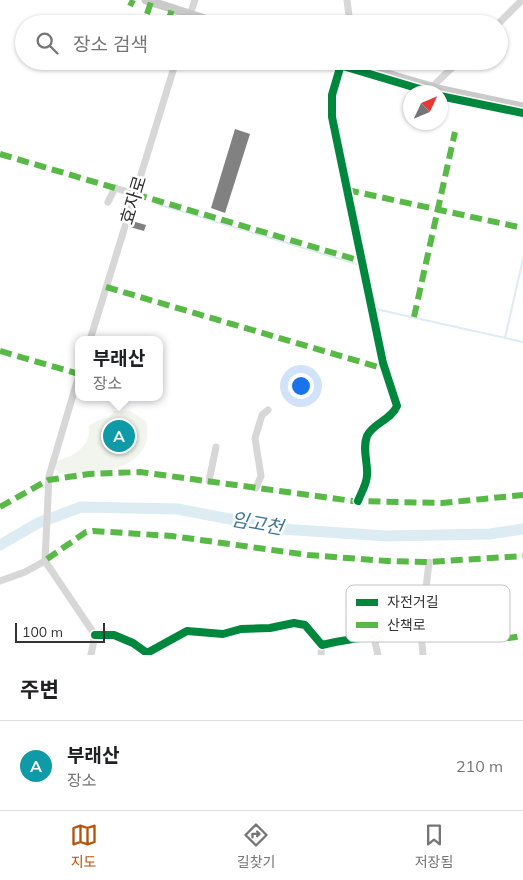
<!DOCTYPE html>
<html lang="ko">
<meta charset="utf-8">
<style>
:root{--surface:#fff;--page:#f6f6f6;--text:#202124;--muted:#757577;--line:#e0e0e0;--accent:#b45309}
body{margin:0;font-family:Mulish,"Noto Sans KR",sans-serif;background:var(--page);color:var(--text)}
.compass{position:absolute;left:403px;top:85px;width:45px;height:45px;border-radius:50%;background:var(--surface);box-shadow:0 1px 4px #0004;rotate:46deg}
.scale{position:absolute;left:15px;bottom:12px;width:90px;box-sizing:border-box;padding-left:5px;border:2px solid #333;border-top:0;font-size:14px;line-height:18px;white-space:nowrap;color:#333;-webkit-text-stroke:4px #fff;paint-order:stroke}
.you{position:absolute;left:300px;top:385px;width:18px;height:18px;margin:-12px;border:4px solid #fff;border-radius:50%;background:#1a73e8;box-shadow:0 0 0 8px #1a73e833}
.badge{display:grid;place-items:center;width:32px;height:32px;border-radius:50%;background:var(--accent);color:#fff;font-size:16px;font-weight:700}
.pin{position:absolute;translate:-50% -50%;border:2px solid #fff;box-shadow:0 1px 5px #0006}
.popup{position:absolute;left:75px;top:336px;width:88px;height:65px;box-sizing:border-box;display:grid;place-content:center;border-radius:10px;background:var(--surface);filter:drop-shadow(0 1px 4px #0005);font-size:16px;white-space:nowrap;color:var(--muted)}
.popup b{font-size:19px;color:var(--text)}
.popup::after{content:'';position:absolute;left:50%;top:100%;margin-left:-10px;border:10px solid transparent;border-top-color:var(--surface)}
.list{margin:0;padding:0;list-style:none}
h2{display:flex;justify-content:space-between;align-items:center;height:65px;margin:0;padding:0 20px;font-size:21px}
h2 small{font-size:16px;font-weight:400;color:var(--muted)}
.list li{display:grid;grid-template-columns:32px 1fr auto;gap:15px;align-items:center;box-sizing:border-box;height:90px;padding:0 20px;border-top:1px solid var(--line)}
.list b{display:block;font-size:19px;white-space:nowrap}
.list p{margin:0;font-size:16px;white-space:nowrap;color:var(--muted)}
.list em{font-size:16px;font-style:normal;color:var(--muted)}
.icon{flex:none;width:28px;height:28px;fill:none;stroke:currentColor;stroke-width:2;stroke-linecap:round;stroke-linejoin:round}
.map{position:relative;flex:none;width:523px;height:655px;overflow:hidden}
.search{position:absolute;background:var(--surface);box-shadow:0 1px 4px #0004;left:15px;right:15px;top:15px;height:55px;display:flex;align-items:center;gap:12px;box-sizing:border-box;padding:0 18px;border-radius:28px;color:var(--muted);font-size:19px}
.sheet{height:155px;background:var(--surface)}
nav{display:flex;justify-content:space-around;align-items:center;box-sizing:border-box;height:70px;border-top:1px solid var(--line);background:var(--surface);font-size:14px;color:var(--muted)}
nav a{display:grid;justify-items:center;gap:2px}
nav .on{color:var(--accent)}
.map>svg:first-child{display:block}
.green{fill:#f1f5ed}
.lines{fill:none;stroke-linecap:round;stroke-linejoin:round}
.stream{stroke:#ddebf3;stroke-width:2}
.river{stroke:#ddebf3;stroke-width:11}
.building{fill:#818181}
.minor{stroke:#d7d7d7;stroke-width:7}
.major{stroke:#cacaca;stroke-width:9}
.quiet{stroke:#58b947;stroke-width:6;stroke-dasharray:12 6;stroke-linecap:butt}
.cycleway-casing{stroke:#fff;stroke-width:11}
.cycleway{stroke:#00873e;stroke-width:8}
.labels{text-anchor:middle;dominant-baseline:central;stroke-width:5;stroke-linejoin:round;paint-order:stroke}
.street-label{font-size:18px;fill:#333;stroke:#fff}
.water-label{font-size:19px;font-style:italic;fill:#3f7597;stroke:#fff}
.key{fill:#fff;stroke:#c2c2c2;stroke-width:1}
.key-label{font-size:14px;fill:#333}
</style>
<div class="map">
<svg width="523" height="655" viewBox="0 0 523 655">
<rect width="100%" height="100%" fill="#fff"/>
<path class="green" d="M 114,411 L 130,411 L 146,421 C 158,469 94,478 59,473 L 54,468 L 56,461 C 73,457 92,446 89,426 C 98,417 109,421 114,411 Z"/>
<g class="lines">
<g class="stream">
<polyline points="157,204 360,265"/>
<polyline points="375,307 380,310 523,342"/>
<polyline points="505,338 523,259"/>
</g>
<polyline class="river" points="0,545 38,523 81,507 178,509 281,529 387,536 490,534 523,529"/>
</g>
<g class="building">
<polygon points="235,129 250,134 225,213 211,208"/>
<polygon points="132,221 146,225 144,231 130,227"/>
</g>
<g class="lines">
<g class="minor">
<polyline points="347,0 350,24"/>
<polyline points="187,24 195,0"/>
<polyline points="498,24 522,0"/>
<path d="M 342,61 L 332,95 L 332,117 L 383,363 L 397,406 C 391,420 373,423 367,436 C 362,449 368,462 367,475 C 367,484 361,493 358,501"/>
<polyline points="432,87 459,61"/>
<polyline points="108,202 115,188 135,194"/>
<polyline points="90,340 176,61"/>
<polyline points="209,481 216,447"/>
<polyline points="256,488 261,476 255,438 262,415 268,410"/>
<polyline points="45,561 49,476 79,375"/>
<polyline points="45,561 95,635 91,655"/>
<polyline points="0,581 25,572 45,561"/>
<path d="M 95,635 L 114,635 L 133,643 L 147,653 L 187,631 L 223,634 L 241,629 L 270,628 L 294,623 L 305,625 L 322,645 C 370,633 421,634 470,632"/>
<polyline points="374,638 378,655"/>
<polyline points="321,655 322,645"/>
<polyline points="423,655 421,633 429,562"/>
</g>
<g class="major">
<polyline points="146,0 220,24"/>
<polyline points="343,61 442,90 523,107"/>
</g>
<g class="quiet">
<polyline points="130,6 133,0"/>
<polyline points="147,14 151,2"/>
<polyline points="168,22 172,9"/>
<polyline points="207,24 208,20"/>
<polyline points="315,68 317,61"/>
<polyline points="0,154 115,188"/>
<polyline points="347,192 352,191 523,228"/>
<polyline points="135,194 361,261"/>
<polyline points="106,287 385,369"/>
<polyline points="414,317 455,132"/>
<polyline points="0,351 79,374"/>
<polyline points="0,507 48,480 89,474 140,472 353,501 442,503 523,495"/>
<polyline points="47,559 86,532 93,531 172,536 308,555 387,561 429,562 523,556"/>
<polyline points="470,632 509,638 523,636"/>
</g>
<g class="cycleway-casing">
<g id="cycleway">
<polyline points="326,61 430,92"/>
<path d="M 342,61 L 332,95 L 332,117 L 383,363 L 397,406 C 391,420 373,423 367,436 C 362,449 368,462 367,475 C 367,484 361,493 358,501"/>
<polyline points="440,96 523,113"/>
<path d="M 95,635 L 114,635 L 133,643 L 147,653 L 187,631 L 223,634 L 241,629 L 270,628 L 294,623 L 305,625 L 322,645 C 370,633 421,634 470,632"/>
</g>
</g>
<use href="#cycleway" class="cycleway"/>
</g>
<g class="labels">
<g class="street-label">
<text transform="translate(133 200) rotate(-73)">효자로</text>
</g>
<g class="water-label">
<text transform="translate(257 523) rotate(10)">임고천</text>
</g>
</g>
<rect x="346" y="585" width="164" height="57" rx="8" class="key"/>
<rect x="356" y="599" width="22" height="7" fill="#00873e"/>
<rect x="356" y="622" width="22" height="6" fill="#58b947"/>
<g class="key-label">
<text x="387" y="607">자전거길</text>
<text x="387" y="630">산책로</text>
</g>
</svg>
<svg class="compass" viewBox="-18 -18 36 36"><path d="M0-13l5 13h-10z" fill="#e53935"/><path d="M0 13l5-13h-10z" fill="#757577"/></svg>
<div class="scale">100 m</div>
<div class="you"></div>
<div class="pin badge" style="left:119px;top:436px;background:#0f9aa8">A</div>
<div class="popup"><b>부래산</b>장소</div>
<div class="search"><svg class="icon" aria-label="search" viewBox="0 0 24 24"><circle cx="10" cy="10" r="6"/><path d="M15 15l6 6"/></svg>장소 검색</div>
</div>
<section class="sheet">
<h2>주변<small></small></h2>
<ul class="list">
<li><span class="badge" style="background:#0f9aa8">A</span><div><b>부래산</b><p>장소</p></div><em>210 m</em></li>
</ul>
</section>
<nav>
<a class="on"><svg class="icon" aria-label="map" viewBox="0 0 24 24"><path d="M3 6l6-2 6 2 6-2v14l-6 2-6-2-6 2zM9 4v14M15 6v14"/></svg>지도</a>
<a><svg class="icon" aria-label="directions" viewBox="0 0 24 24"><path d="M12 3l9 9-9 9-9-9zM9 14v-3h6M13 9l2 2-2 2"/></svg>길찾기</a>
<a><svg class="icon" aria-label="saved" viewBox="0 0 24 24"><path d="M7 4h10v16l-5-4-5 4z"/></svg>저장됨</a>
</nav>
